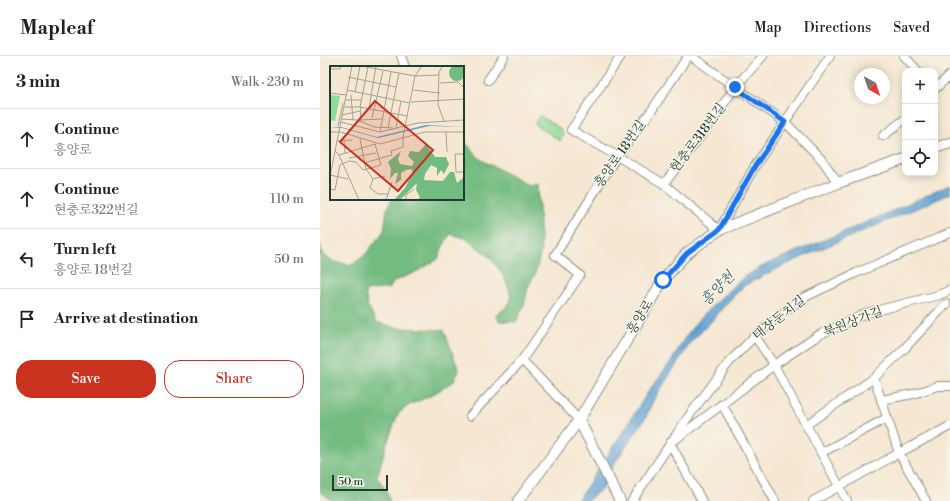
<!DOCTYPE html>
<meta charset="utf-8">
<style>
:root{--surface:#fff;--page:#f6f6f6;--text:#202124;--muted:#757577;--line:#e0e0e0;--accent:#c8321e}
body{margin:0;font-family:"Libre Bodoni","Noto Serif KR",serif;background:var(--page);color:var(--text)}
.controls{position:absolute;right:12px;top:12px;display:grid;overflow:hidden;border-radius:8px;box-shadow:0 2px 10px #0003}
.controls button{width:36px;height:36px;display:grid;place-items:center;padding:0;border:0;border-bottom:1px solid var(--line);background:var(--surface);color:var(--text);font:20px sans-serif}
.compass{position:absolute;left:534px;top:12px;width:36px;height:36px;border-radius:50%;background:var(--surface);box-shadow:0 2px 10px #0003;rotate:140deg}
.scale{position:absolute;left:12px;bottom:10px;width:56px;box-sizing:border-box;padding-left:4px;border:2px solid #1f3d34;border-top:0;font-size:11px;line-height:14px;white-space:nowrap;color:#1f3d34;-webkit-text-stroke:3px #f7f3e8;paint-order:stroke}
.stop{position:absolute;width:12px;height:12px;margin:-9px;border:3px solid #1a73e8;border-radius:50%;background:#fff}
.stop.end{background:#1a73e8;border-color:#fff;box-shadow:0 1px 4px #0008}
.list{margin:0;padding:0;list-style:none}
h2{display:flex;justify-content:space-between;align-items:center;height:52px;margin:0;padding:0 16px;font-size:17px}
h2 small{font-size:13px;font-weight:400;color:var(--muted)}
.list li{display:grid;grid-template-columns:26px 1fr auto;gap:12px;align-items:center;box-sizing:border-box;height:60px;padding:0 16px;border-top:1px solid var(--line)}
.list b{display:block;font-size:15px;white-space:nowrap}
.list p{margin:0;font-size:13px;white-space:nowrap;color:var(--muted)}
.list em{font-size:13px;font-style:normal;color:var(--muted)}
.actions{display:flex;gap:8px;padding:12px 16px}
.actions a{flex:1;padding:9px 0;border:1px solid var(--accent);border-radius:16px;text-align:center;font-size:14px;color:var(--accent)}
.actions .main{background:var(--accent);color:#fff}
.icon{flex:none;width:22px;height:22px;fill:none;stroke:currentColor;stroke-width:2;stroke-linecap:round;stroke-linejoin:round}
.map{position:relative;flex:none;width:630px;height:445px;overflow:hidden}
header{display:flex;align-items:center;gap:24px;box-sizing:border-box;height:56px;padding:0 20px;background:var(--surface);border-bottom:1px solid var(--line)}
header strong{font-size:19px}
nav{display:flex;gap:22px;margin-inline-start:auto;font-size:14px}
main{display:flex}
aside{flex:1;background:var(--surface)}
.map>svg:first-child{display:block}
.green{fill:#8fdc99;stroke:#578c66}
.forest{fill:#73bc81;stroke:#497c5a}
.water{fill:#60a0d3;stroke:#406e84}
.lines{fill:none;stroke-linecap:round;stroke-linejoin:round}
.minor-casing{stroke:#8a9283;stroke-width:10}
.tertiary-casing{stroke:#8a9283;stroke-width:12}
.minor{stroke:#fff;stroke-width:8}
.tertiary{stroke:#fff;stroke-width:10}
.route{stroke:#1a73e8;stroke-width:5}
.labels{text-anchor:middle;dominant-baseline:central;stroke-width:3;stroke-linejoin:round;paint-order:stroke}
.street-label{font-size:13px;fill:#1f3d34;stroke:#f7f3e8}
.water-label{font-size:14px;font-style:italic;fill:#325b64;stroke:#f7f3e8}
.inset-road{fill:none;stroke:#a0a393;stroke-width:1}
.view{fill:#c8321e;fill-opacity:0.15;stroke:#c8321e;stroke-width:2}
.inset-edge{fill:none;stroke:#1f3d34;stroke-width:2}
</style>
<header>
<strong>Mapleaf</strong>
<nav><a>Map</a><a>Directions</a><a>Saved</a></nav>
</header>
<main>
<aside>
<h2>3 min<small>Walk · 230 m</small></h2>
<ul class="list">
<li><svg class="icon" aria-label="ahead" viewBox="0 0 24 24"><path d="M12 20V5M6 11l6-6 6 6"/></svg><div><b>Continue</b><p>흥양로</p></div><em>70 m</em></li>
<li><svg class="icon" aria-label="ahead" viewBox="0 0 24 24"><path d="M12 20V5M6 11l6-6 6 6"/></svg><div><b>Continue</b><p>현충로322번길</p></div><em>110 m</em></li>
<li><svg class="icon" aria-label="left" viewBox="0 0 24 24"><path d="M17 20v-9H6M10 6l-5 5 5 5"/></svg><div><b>Turn left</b><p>흥양로 18번길</p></div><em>50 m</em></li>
<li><svg class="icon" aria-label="arrive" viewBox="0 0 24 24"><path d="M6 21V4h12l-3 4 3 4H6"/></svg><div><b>Arrive at destination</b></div></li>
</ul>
<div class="actions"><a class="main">Save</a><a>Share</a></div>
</aside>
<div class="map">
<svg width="630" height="445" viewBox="0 0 630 445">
<rect width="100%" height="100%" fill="#f7f3e8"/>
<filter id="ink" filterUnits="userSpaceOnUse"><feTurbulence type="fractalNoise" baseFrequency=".025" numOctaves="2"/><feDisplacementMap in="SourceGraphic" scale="8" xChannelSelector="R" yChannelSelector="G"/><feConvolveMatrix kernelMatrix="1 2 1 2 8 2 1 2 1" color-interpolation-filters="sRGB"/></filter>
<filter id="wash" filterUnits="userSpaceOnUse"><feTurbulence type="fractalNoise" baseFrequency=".012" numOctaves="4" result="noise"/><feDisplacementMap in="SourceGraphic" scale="16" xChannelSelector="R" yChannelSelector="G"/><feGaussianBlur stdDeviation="0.9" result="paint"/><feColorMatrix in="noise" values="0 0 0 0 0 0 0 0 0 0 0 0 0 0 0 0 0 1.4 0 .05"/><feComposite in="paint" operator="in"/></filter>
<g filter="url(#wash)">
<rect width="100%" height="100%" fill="#f6e7d2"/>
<polygon class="green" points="220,60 241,73 243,80 240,85 215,68 217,63"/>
<polygon class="forest" points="143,84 160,103 209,130 218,128 221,195 215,218 208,231 204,249 196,266 179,265 176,259 187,251 191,244 189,233 183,219 170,201 145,182 130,178 122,192 118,203 94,217 74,225 70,232 45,235 47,248 56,266 77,272 124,274 139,315 133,326 110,340 89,349 78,358 66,390 57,421 66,434 70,445 13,445 0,436 0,187 3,200 15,206 32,209 45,199 64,175 67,153 72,143 143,143"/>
<polygon class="water" points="630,129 630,138 494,196 459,212 425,229 407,247 389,268 371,286 333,345 326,361 294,408 283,432 267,445 257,445 297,385 330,333 352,304 364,283 378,264 410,233 425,220 451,206 540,169"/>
</g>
<g filter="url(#ink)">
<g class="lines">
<g class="minor-casing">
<g id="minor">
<polyline points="81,0 85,11"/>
<polyline points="301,0 251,74 297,100 344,128 399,174 435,110 510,0"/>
<polyline points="371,0 465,66 503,105 518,127"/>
<polyline points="584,0 598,15"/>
<polyline points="168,24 184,0"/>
<polyline points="615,33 630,19"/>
<polyline points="563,80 585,63"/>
<polyline points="344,128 392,65 415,31 443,0"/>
<polyline points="435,280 454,309 527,445"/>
<polyline points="554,322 579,397 606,445"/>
<polyline points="561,344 593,338 618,330 630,330"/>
<polyline points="402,348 455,445"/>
<polyline points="150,360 202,304"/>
<polyline points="259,364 202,304 260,219 235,199 297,100 332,54 368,0"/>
<polyline points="486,369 554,322 584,293 626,248"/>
<polyline points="356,383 454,309 499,279 547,257 619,239 630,234"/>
<polyline points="350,387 382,445"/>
<polyline points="501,397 567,362"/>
<polyline points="312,445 366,364 410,305 435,280 479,244 536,217 630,177"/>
<polyline points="493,445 579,397 630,370"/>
</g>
</g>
<g class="tertiary-casing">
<g id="tertiary">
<polyline points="615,92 630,87"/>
<polyline points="259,364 300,445"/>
<polyline points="198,445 259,364 343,224 367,197 399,174 518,127 585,103"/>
</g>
</g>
<use href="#minor" class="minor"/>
<use href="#tertiary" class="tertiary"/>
</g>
</g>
<g class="lines" filter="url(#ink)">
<polyline class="route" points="343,224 367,197 399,174 435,110 465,66 415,31"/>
</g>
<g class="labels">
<g class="street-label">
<text transform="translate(378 82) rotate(-53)">현충로318번길</text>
<text transform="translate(300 98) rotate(-55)">흥양로 18번길</text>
<text transform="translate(320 261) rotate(-59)">흥양로</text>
<text transform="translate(459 262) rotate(-38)">태장둔치길</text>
<text transform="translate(533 266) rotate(-21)">북원상가길</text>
</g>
<g class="water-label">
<text transform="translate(398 233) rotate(-45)">흥양천</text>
</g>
</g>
<g transform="translate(10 10)">
<rect width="134" height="134" fill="#f6e7d2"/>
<path d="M 0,29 L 10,30 L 5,55 L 0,54 Z" fill="#8fdc99"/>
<path d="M119 7a8 8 0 1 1 16 0a8 8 0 1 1-16 0ZM 96,78 L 105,91 L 116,91 L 119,98 L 114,108 L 111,104 L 107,110 L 107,102 L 101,99 L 95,108 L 94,114 L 113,115 L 120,106 L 124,106 L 127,117 L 134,111 L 134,134 L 87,134 L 90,131 L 86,124 L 87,117 L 70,134 L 64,134 L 75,122 L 83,106 L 81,103 L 76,104 L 71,107 L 71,114 L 65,118 L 68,107 L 65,107 L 60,113 L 61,103 L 58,96 L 71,85 L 68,93 L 70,98 L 82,100 L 84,96 L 78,90 L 80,85 L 89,86 Z" fill="#73bc81"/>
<path d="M 96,59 L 134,61 L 99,60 L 48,72 L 12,62 L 0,62 L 11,61 L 47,71 Z" fill="#60a0d3"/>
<path class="inset-road" d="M 31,0 L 85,10 L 109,9M 113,0 L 109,6 L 108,39 L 114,55M 0,3 L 10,3 L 11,0M 18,11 L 66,21M 110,17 L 128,16 L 134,22M 17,24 L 80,37M 83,24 L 110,27M 25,26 L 30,0M 0,27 L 16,29M 21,29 L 23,54M 15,34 L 31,34M 81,36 L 134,33M 14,41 L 30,41 L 77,50M 30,41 L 38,1M 39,42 L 46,0M 12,49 L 30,45M 42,52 L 53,5M 11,53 L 27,54 L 44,61 L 63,62M 30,54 L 52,53M 30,55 L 31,41M 11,56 L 50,66 L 88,57 L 134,54M 8,60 L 13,37M 58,62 L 69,7M 66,62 L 71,35M 0,66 L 11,66 L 50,78 L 95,66 L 134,66M 50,66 L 61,6M 116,66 L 117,86M 30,73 L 36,103 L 43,113M 14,74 L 15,87M 7,75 L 22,74M 5,85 L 9,89 L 29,134M 134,88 L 125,88 L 126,106 L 134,106M 19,92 L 46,87M 34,97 L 62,89 L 61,85 L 73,81 L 73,71 L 85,10 L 92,0M 0,109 L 18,113M 0,110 L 22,0M 43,113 L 40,122 L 48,128 L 58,128M 43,113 L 55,110M 0,123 L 5,124 L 10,99 L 19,95 L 26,96 L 33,104 L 51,99 L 45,78 L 9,89M 56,134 L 62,116M 76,134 L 76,129 L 84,123"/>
<path class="view" d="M 45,35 L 103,84 L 68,125 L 10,76 Z"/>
<rect width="134" height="134" class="inset-edge"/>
</g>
</svg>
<div class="controls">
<button>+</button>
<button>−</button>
<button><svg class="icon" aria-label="locate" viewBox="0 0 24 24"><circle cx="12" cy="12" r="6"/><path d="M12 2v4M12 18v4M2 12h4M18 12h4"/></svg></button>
</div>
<svg class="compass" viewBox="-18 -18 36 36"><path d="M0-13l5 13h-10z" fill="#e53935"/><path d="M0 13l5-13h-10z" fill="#757577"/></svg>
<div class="scale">50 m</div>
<div class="stop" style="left:343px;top:224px"></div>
<div class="stop end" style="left:415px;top:31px"></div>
</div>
</main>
